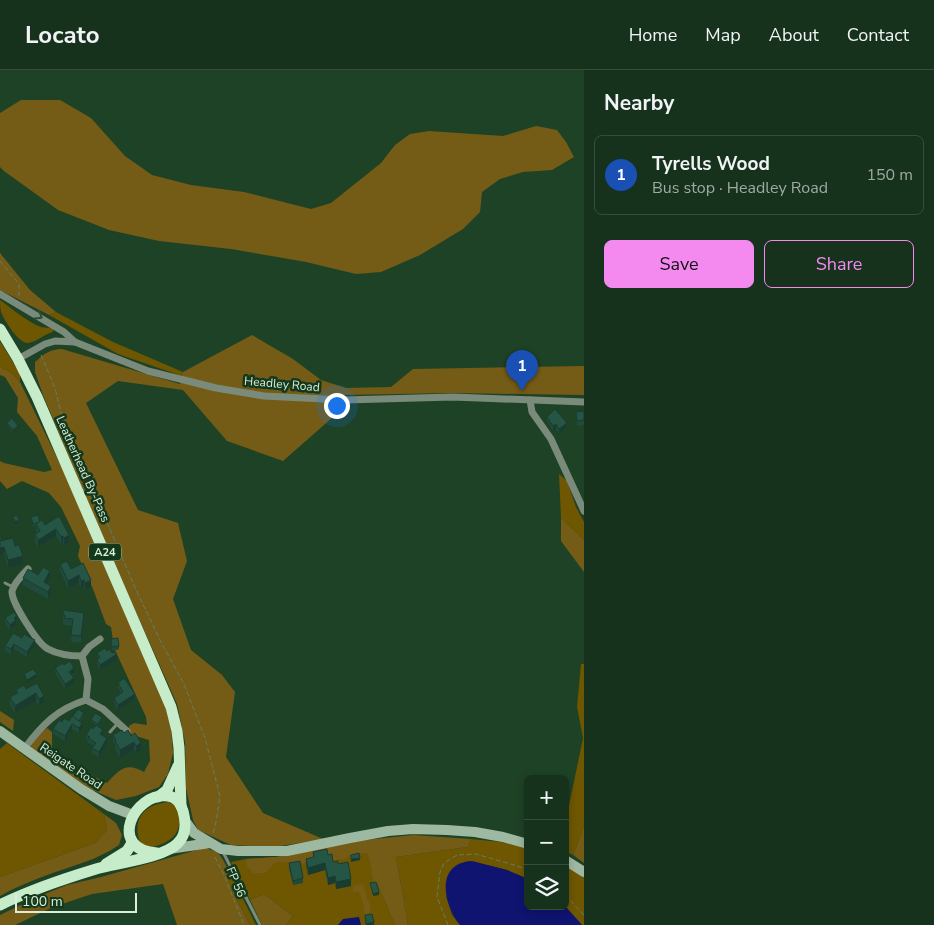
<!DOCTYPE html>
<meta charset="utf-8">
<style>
:root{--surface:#16321c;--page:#233e29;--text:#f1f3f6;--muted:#9eaaa3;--line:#354d3b;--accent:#f489f0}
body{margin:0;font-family:"Nunito Sans",sans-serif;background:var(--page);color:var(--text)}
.controls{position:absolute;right:15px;bottom:15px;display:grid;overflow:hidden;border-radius:8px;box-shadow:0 2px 8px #0003}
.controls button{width:45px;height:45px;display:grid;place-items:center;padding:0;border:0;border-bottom:1px solid var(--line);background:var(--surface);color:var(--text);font:25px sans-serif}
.scale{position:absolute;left:15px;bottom:12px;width:122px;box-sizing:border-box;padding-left:5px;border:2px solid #d9eedc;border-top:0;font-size:14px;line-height:18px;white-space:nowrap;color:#d9eedc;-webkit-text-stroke:4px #13381b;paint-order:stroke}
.you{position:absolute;left:336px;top:335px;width:18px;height:18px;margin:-12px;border:4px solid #fff;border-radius:50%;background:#1a73e8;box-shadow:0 0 0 8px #1a73e833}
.badge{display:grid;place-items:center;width:32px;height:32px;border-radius:50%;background:var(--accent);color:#fff;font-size:16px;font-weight:700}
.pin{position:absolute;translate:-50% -41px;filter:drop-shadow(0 1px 2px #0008)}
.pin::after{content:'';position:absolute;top:26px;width:18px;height:15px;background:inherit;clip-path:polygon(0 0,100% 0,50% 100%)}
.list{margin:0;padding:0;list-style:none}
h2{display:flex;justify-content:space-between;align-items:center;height:65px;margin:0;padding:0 20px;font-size:21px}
h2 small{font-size:16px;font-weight:400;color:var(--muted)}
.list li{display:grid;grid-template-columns:32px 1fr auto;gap:15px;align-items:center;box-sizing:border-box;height:80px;margin:0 10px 10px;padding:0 10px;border:1px solid var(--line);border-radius:8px}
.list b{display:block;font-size:19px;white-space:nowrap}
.list p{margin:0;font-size:16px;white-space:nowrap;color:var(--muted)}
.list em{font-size:16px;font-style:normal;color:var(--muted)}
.actions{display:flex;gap:10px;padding:15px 20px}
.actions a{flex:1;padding:11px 0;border:1px solid var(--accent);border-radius:8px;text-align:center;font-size:18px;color:var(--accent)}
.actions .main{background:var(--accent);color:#111}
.icon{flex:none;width:28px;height:28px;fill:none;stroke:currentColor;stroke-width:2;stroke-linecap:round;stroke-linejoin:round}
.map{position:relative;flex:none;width:584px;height:855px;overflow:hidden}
header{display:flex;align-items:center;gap:30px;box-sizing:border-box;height:70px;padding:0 25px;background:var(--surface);border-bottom:1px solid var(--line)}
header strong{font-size:24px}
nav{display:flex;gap:28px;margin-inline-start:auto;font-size:18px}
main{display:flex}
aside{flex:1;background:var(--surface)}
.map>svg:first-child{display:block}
.green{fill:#6f5600}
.forest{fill:#745c16}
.water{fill:#0e146f}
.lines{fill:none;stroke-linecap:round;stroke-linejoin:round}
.path{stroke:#617f66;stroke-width:1;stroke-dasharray:5 2.5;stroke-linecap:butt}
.service{stroke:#7a8b7c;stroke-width:3}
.minor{stroke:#7a8b7c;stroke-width:7}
.secondary{stroke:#9eb9a1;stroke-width:10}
.trunk{stroke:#c6ecca;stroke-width:11}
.wall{fill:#204a3b}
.shaded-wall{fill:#1a3c30}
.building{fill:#255645;stroke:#1a3c30}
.oneway{stroke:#2d4d33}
.labels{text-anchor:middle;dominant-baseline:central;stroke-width:5;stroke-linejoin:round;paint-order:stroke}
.shield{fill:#13381b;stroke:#9eb7a2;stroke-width:1}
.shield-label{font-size:11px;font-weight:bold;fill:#d9eedc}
.street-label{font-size:12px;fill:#d9eedc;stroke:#13381b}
</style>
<header>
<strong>Locato</strong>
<nav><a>Home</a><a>Map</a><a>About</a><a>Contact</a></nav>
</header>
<main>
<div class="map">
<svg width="584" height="855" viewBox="0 0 584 855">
<rect width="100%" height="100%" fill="#1e4225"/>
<g class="green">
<path d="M 0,230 C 11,238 29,253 41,257 C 46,258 48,257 53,259 L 53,262 C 44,264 37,272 28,273 C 19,274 4,250 1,242 C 0,238 0,233 0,230 Z"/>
<polygon points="56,242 113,272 183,302 182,306 118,284 49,245"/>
<polygon points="0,271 20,304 20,312 12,303 0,297"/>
<polygon points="559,404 567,411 576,437 584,452 584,470 561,448"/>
<polygon points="581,594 584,594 584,756 573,785 565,781 565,755 583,668 577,637"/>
<polygon points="7,673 104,744 107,760 95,773 0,807 0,679"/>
<path d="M 168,732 L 175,735 C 186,761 174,772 149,778 L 140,773 C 132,749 143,735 168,732 Z"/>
<polygon points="471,769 501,772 528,778 528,809 507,800 487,795 446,826 452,845 460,855 408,855 396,787 468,777"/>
<polygon points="365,770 377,813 395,855 286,855 293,846 264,824 250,830 231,792 246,789 276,787"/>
<polygon points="565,795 584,807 584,855 582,855 565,836"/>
<polygon points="228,799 256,855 250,855 231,819 225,802"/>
</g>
<g class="forest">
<polygon points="21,30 60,30 91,48 125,86 152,105 191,115 244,122 311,139 331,133 381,93 395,75 410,64 429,61 503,66 536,56 557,60 566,72 574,87 552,100 523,102 500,109 482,122 480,142 463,159 420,185 381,202 356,204 306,192 231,179 159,171 109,160 58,140 4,101 0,97 0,43"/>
<polygon points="0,183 30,220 56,242 49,245 0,220"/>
<path d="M 252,265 L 293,289 L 321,310 L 346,318 L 391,317 L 413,299 L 584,296 L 584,325 L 452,323 L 342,325 L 341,340 L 283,391 L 227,371 L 183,320 L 118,311 L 86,333 L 138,440 L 178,453 L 187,491 L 173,529 L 191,580 L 222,605 L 235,622 L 226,687 L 263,743 L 323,769 L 275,777 L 231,775 L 198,760 L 193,750 L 186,718 L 185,672 L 177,634 L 104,470 L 43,325 L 35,302 L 35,292 C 44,284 50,279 62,279 L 180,314 L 183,302 Z"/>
<path d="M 0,297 L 12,303 L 20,312 L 63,400 L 165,635 L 171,657 L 173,683 L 168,704 L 159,717 L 136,726 L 116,730 L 90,719 L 30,678 L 36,667 L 47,658 L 52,662 L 52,679 L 79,699 L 107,713 C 120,699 126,692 144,702 L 150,691 L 149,670 L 129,664 L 129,656 L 134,653 L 147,655 L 146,647 L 115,580 L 119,579 L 113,571 L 111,557 L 106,554 L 93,519 L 78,486 L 80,476 L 61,437 L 49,423 L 22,411 L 7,419 L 0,411 L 0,391 L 4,393 L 44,402 L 52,400 L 37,366 L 17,342 L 18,328 L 5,307 L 0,305 Z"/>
<polygon points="561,448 584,470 584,502 561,471"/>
<polygon points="0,641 14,650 13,661 0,652"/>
<path d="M 104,744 L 116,753 L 122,765 L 119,775 C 97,790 75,795 50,804 C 33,810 16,817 0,826 L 0,807 L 95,773 L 107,760 Z"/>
<polygon points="584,756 584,793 573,785"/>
<polygon points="413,765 471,769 468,777 396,787 408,855 395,855 377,813 374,812 368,783 349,785 346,789 332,790 311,788 302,794 292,792 276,792 265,803 253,803 247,796 246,789 276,787 365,770"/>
<path d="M 204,778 C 220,781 221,786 228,799 L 226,802 L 231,819 L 250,855 L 177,855 L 163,814 L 92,824 L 53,837 L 15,855 L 0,855 L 0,845 L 35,828 L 67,815 L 101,807 Z"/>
<polygon points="363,814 367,829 371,836 368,847 365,848 363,832 359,822 352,822 354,816"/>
<polygon points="264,824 293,846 286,855 262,855 250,830"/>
</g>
<g class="water">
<path d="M 472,791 L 507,800 L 528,809 L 528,836 L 565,836 L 582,855 L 460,855 C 443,834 435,793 472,791 Z"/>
<polygon points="359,847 361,855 338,855 343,849"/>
</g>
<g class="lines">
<g class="path">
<polyline points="0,191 19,214 19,226"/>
<polyline points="41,285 55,318 61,343 80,390 137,522 162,574 184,614 205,668 220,726 216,752 213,764"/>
<polyline points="215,787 224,805 244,855"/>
<polyline points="565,825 584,845"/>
<polyline points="448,855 437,827 440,802 444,793 457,785 476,784 514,795 528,800"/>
</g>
<g class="service">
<polyline points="5,513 13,517"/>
<polyline points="110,662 118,653"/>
<polyline points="223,782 260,855"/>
</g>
<g class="minor">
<polyline points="0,224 64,262 75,272"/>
<polyline points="18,289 45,274 55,271 75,272 148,301 216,318 264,326 344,330 453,327 584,332"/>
<polyline points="530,330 532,342 551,369 584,441"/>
<path d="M 28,499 C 22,505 14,513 12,521 C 11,532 38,574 48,579 C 59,585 70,586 82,586"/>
<polyline points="86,630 103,639 127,661"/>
<path d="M 24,679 C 42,655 57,639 86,630 L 88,609 L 82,586 L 89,577 L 100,569"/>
</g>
<g class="secondary">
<polyline points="0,661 81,719 109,736 133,745"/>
<polyline points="186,752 194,763 221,779 238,781 287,781 350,768 388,761 413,759 447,760 475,762 503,767 528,774"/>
<polyline points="169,779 210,773"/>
<polyline points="565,790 584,802"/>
</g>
<g class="trunk">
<polyline points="0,259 18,289 37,327 171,637 177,661 179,678 181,736"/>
<polyline points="158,727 167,720 178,696"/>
<polyline points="106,794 127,781 132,773"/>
<path d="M 0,835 C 30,820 63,809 96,799 C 116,793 164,788 178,773 C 187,764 186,752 183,741 C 181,734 176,727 168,726 C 133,722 107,780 157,783"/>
</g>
</g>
<g class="wall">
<polygon points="584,341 584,355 577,356 576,342"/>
<polygon points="547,347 567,357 559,364 556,359 553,361 547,351"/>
<polygon points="7,353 18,358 13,362 7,355"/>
<polygon points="59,446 69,472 64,475 63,473 61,474 56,466 38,477 35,472 35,464 37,463 36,461 36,456 33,457 31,447 45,455"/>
<polygon points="0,466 2,471 15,476 23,494 8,498 4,484 0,485"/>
<polygon points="60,494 71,499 91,517 85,520 84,517 81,518 79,513 68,518 60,501"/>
<polygon points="23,508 50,508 47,513 51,523 48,529 23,515"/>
<polygon points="63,545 84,550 81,573 71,572 72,556 64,555 64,553 63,552"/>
<polygon points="5,548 17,551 16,555 10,560 5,553"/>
<polygon points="13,563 35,575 27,587 14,579 11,584 5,581 5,576"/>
<polygon points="111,571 119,576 119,579 112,580"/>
<polygon points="107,581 117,589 100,600 97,594 97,583"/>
<polygon points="64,595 74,603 72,605 74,613 65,619 55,603 55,598"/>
<polygon points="37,613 44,633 39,636 36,631 15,643 10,635 10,627 16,624 16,620 26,619"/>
<polygon points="118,613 135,629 118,640 114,633 114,628 121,623 118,618"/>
<polygon points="84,646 80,652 82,658 79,663 72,659 65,671 53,664 53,659 62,652 69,651"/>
<polygon points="102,649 98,656 91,652 91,650"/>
<polygon points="128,660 141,680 136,683 134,679 120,688 115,679 115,674 113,672 113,665 124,663"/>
<polygon points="86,665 102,665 107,673 99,687 92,683 92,678 94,676 88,673 88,671 86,669"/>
<polygon points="313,782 328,785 333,792 338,794 351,816 336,819 335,813 328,815 325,800 308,805 306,796 306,789 313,787"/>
<polygon points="289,793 303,808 303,813 293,815 289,798"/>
</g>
<g class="shaded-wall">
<polygon points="567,353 567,357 559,364 559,359"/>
<polygon points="556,354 556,359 553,361 553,356"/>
<polygon points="18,356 18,358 13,362 13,360"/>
<polygon points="19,450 19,453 15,454 15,452"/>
<polygon points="56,459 56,466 38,477 38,470"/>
<polygon points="69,465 69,472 64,475 64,468"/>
<polygon points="63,466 63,473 61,474 61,467"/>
<polygon points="4,477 4,484 0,485 0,478"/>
<polygon points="23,486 23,494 8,498 8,490"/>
<polygon points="50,501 50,508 44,519 44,512"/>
<polygon points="79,505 79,513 68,518 68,511"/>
<polygon points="84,510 84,517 81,518 81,511"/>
<polygon points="91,510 91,517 85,520 85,513"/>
<polygon points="51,516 51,523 48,529 48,522"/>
<polygon points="84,543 84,550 81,573 81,566"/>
<polygon points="17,546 16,555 10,560 10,555 14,548"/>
<polygon points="35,570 35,575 27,587 27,582"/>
<polygon points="14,574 14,579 11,584 11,579"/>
<polygon points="117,584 117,589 100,600 100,595"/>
<polygon points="74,598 74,603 69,606 69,602"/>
<polygon points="37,604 37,607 27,612 27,610"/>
<polygon points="74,608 74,613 65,619 65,614"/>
<polygon points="36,623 36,631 15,643 15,636"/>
<polygon points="135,624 135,629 118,640 118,635"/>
<polygon points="44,626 44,633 39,636 39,629"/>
<polygon points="82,653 82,658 79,663 79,658"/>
<polygon points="72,654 72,659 65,671 65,666"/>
<polygon points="107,668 107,673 99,687 99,682"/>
<polygon points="134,672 134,679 120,688 120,680"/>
<polygon points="141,673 141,680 136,683 136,676"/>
<polygon points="360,788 360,790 351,792 351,789"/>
<polygon points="325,793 325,800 308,805 308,798"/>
<polygon points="335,806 335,813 328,815 328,808"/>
<polygon points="351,809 351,816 336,819 336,812"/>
<polygon points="379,822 379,825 373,826 373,824"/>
<polygon points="374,852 374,855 366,855 366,854"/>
</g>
<g class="building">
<polygon points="555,339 567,353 559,359 556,354 553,356 547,347"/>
<polygon points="584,341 584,350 577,351 576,342"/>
<polygon points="12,348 18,356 13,360 7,353"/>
<polygon points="17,445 19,450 15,452 13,447"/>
<polygon points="38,445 40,452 33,454 31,447"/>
<polygon points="59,446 69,465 64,468 63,466 61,467 56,459 38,470 35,464 40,461 36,454 42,450 45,455"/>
<polygon points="0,466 1,466 2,471 0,471"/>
<polygon points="13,468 15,476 19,475 23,486 8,490 4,477 0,478 0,471"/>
<polygon points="67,491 71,499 83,493 91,510 85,513 84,510 81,511 79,505 68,511 60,494"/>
<polygon points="43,497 50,501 44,512 51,516 48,522 23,508 28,499 38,505"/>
<polygon points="63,540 84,543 81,566 71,565 73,549 64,548 65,545 63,545"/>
<polygon points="14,542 17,546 14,548 16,550 10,555 5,548"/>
<polygon points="13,563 22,568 24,564 35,570 27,582 14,574 11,579 5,576"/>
<polygon points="118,568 119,576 112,577 111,569"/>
<polygon points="105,578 107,581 110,579 112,583 115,582 117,584 100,595 97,589 100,588 97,583"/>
<polygon points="70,591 74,598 69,602 74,608 65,614 55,598 63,593 64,595"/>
<polygon points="33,599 37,604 27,610 24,604"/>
<polygon points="124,608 135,624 118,635 114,628 123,622 118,613"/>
<polygon points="37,613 44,626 39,629 36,623 15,636 10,627 18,623 16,620 24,615 26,619"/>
<polygon points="78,639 84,643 79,651 72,647"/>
<polygon points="95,643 102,647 98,654 91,650"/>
<polygon points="72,646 82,653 79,658 72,654 65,666 53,659 59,650 62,652 64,648 69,651"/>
<polygon points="96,655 103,660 100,664 107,668 99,682 92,678 96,673 88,668 90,667 86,665 91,657 93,659"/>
<polygon points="122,660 124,663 128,660 131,666 135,663 141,673 136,676 134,672 120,680 115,671 116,670 113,665"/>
<polygon points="327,779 328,785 332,784 333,792 338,791 338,794 348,792 351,809 336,812 335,806 328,808 325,793 308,798 306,789 314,787 313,782"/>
<polygon points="359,783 360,788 351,789 351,785"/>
<polygon points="300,791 303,808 293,811 289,793"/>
<polygon points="376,812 379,822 373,824 370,813"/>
<polygon points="372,844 374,852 366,854 365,845"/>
</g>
<defs><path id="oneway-chevron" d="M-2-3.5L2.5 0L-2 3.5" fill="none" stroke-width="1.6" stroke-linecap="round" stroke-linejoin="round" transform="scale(1.25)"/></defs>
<use class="oneway" href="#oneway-chevron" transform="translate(39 246) rotate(32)"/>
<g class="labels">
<rect class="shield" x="89" y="473.5" width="32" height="17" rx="4"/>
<g class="shield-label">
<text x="105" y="482">A24</text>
</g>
<g class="street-label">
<text transform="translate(282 314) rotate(5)">Headley Road</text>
<text transform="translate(83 399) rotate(66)">Leatherhead By-Pass</text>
<text transform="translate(71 696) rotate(34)">Reigate Road</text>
<text transform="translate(236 812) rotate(67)">FP 56</text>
</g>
</g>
</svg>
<div class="controls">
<button>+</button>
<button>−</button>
<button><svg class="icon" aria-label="layers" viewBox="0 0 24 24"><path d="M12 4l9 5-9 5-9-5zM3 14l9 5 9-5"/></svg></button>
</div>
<div class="scale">100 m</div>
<div class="you"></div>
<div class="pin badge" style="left:522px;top:321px;background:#1a4fb4">1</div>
</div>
<aside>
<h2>Nearby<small></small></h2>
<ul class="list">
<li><span class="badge" style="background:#1a4fb4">1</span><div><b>Tyrells Wood</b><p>Bus stop · Headley Road</p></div><em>150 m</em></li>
</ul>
<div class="actions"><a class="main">Save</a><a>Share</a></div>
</aside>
</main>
